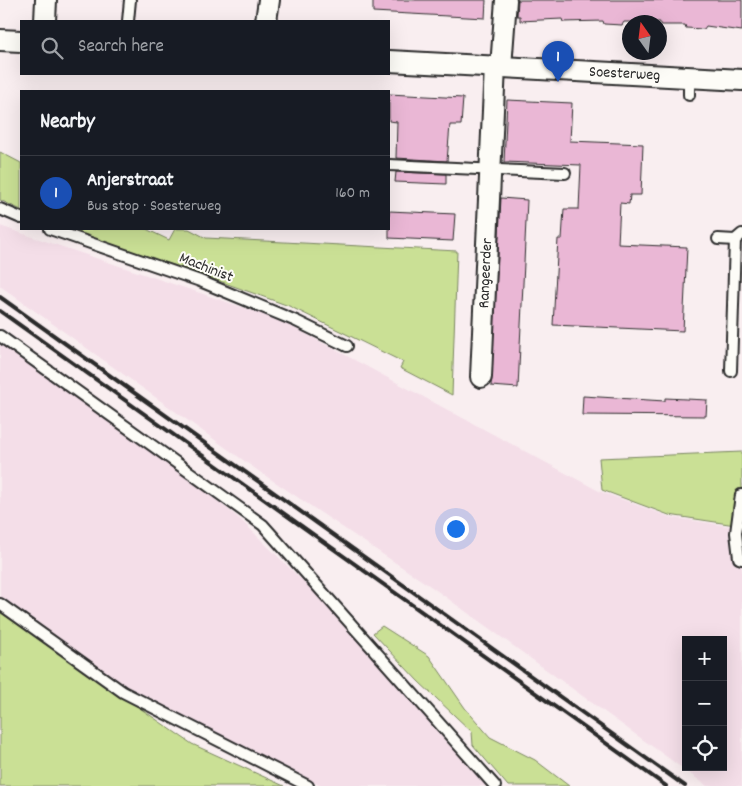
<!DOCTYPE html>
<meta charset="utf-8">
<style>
:root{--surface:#171b24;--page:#242831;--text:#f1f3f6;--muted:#9ea1a6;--line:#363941;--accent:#ea580c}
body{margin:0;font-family:Dekko,sans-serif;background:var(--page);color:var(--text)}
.controls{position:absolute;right:15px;bottom:15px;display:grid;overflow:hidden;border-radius:0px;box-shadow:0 5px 20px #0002}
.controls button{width:45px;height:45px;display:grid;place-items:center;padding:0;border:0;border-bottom:1px solid var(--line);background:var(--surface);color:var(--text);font:25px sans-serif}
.compass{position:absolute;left:622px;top:15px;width:45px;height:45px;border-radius:50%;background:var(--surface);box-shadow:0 5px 20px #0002;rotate:346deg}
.you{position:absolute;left:455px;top:528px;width:18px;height:18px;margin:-12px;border:4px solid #fff;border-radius:50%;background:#1a73e8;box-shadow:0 0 0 8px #1a73e833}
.badge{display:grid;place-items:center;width:32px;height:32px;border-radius:50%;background:var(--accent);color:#fff;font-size:16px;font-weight:700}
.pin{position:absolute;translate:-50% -41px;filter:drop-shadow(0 1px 2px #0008)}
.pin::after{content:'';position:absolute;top:26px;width:18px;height:15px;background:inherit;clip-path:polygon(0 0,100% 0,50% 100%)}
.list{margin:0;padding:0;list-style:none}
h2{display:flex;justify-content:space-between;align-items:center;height:65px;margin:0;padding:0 20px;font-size:21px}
h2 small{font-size:16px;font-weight:400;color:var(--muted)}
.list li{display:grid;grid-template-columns:32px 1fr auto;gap:15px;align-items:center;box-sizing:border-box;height:75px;padding:0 20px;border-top:1px solid var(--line)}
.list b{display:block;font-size:19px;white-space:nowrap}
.list p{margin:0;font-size:16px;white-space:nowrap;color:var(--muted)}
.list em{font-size:16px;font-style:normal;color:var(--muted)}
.icon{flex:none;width:28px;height:28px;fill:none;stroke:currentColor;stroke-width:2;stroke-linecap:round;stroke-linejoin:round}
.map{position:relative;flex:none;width:742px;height:786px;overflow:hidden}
.search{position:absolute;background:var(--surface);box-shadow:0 5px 20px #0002;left:20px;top:20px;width:370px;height:55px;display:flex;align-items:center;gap:12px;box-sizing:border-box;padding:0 18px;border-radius:0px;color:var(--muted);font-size:19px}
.panel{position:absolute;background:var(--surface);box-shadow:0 5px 20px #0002;left:20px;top:90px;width:370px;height:140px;border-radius:0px}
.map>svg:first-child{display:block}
.built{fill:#f4dee8;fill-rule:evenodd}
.green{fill:#cae095;stroke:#7a8660}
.building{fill:#eab7d5;stroke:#2b2b2b}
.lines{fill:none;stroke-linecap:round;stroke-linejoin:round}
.service-casing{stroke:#2b2b2b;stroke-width:14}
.minor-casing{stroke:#2b2b2b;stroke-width:24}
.service{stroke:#fdfcf7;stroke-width:10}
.minor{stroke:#fdfcf7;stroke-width:20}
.rail{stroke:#2b2b2b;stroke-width:4}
.labels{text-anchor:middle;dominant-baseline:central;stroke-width:4;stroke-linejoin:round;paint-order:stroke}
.street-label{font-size:16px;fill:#2b2b2b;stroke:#fdfcf7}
</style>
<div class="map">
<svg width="742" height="786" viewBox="0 0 742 786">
<rect width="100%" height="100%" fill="#f9eef0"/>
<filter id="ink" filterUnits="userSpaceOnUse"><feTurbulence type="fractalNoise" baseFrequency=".02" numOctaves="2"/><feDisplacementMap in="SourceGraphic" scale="10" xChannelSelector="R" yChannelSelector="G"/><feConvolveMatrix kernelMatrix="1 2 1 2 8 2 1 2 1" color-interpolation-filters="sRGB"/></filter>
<g filter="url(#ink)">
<g class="built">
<path d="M 0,226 L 278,319 L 599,491 L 670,517 L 742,528 L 742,786 L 707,786 L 436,590 L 257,470 L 0,286 ZM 686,640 L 723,640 L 723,767 L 686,767 Z"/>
<polygon points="0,340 137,437 240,519 319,597 486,786 321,786 125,686 0,597"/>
</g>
<g class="green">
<polygon points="0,152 21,163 21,210 0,200"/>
<polygon points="67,229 146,229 169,240 175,229 189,229 206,238 457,251 452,395 400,368 403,362 289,306 180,267 93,240"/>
<polygon points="742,452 742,526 669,515 602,490 599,458"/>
<polygon points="0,612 192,744 284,786 0,786"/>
<polygon points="382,626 429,656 465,708 490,737 535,760 569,786 508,786 473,745 472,732 418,681 373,633"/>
</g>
<g class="building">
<polygon points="373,0 486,0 485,18 373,12"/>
<polygon points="518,0 742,0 742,31 706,26 704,29 686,28 685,25 660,25 660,22 624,22 622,25 604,24 603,21 563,22 562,19 520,21 520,16 517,16"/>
<polygon points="389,94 463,98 461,125 450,125 447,161 396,158 397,122 389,121"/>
<polygon points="507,100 572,103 570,141 643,144 641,195 630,195 629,204 620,203 618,244 687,247 683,331 553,325 558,239 562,239 564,209 579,209 581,165 504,162"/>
<polygon points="396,172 446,174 446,184 395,182"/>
<polygon points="501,198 527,200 518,388 491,386"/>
<polygon points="389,211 455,214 453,241 389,238"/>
<polygon points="583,396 665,401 665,398 707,400 706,416 582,415"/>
</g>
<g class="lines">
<g class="service-casing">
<g id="service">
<polyline points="128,21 130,0"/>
<polyline points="689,95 689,77"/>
<polyline points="389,165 565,173"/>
<polyline points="0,209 21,218"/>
<polyline points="50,229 200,281 296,321 347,346"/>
<polyline points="718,239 735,240"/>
<polyline points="0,336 263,525 495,786"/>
<polyline points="731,371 735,240 742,234"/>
<polyline points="741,495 736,533 739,558 742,559"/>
<polyline points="0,604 123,692 308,786"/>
</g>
</g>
<g class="minor-casing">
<g id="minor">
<polyline points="45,21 46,0"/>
<polyline points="266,21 269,0"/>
<polyline points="0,40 21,41"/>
<path id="s1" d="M 389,61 L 742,80"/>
<polyline points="501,67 506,0"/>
<path id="s2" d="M 481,377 L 495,66"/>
</g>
</g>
<use href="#service" class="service"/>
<use href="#minor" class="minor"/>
<g class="rail">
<polyline points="0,297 685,786"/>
<polyline points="0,311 666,786"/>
</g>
</g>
</g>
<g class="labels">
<g class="street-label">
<text stroke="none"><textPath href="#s1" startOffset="236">Soesterweg</textPath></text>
<text transform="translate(206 268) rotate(22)">Machinist</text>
<text stroke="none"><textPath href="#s2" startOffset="104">Rangeerder</textPath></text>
</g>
</g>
</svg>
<div class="controls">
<button>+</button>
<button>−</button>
<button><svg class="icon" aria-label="locate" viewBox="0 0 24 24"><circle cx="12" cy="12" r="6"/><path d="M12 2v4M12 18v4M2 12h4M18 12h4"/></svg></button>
</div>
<svg class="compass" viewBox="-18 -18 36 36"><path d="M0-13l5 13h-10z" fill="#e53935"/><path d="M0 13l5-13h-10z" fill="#9ea1a6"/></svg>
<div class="you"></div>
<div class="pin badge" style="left:558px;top:82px;background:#1a4fb4">1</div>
<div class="search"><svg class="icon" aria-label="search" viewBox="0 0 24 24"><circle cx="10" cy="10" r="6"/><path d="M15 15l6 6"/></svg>Search here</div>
<section class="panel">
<h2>Nearby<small></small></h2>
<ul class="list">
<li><span class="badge" style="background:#1a4fb4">1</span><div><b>Anjerstraat</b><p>Bus stop · Soesterweg</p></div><em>160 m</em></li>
</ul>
</section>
</div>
